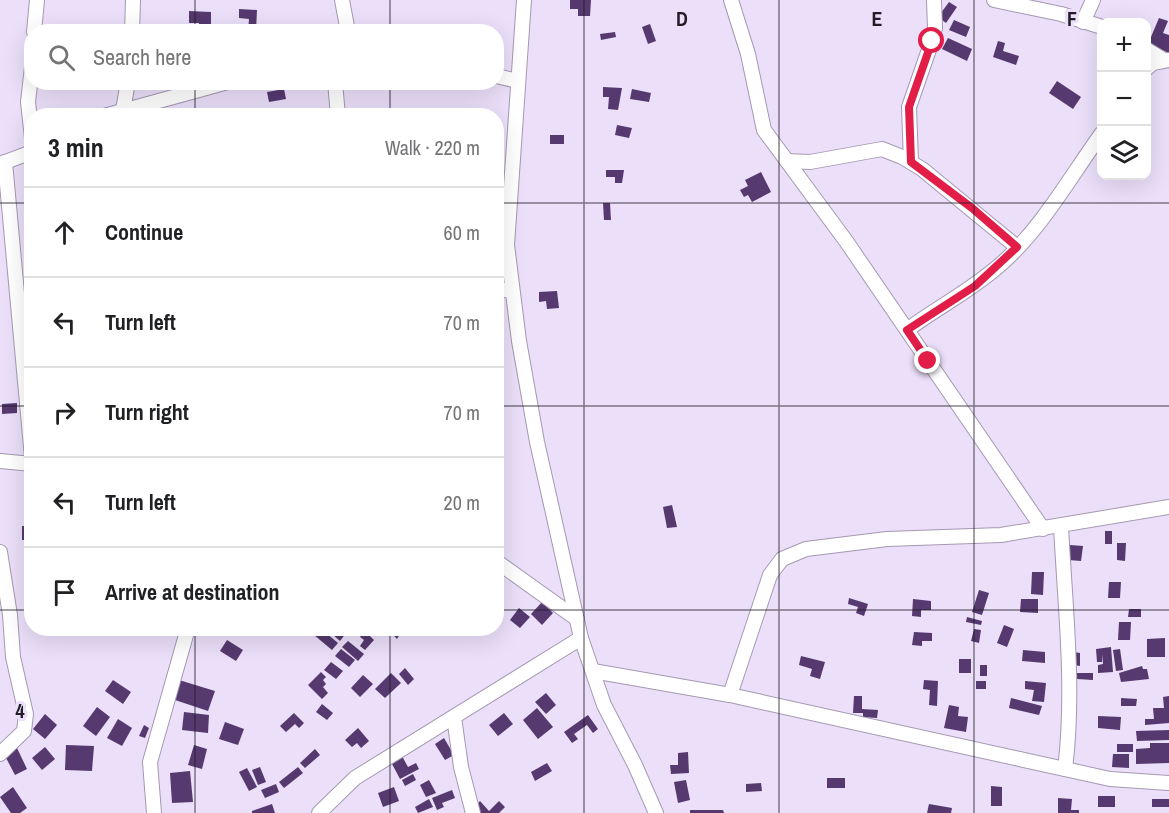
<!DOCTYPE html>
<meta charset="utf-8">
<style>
:root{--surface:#fff;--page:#f6f6f6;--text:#202124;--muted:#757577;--line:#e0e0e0}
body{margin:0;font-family:"Archivo Narrow",sans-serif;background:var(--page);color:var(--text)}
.controls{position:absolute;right:18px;top:18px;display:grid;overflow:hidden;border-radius:12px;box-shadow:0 6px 24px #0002}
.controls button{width:54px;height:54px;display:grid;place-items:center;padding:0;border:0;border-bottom:2px solid var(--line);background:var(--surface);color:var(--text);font:30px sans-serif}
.stop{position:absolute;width:18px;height:18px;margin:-14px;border:4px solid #e11d48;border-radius:50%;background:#fff}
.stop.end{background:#e11d48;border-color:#fff;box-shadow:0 2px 6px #0008}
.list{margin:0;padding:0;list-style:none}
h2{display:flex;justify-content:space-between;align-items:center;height:78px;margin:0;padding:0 24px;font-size:26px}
h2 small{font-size:20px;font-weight:400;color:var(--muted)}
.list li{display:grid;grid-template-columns:39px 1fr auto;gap:18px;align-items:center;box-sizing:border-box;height:90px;padding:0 24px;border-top:2px solid var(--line)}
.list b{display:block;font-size:22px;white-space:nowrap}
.list em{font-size:20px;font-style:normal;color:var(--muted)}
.icon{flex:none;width:33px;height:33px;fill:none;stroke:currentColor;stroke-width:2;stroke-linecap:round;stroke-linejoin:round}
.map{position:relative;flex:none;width:1169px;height:813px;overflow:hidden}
.search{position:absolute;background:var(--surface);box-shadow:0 6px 24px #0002;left:24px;top:24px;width:480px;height:66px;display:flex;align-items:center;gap:15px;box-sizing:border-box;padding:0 21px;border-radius:24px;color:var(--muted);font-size:22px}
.panel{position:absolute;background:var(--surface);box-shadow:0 6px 24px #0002;left:24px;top:108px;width:480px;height:528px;border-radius:24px}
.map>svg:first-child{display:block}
.building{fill:#55396f}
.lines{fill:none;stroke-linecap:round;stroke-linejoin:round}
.minor-casing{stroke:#a599b2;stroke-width:16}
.minor{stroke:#fff;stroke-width:14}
.route{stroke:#e11d48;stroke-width:8}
.grid{fill:none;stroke:#211c26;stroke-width:1.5;stroke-opacity:0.55}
.grid-label{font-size:20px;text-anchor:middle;font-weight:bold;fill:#211c26;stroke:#ebdff9;stroke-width:6;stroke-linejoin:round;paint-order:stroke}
</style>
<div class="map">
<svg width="1169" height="813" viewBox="0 0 1169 813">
<rect width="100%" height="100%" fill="#ebdff9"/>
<g class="building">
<polygon points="570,0 591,0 590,16 578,16 578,9 570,9"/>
<polygon points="949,2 957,7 946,23 938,17"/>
<polygon points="239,9 257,10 256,31 248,31 249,19 239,18"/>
<polygon points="189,11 211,12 211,32 199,32 199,23 189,23"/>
<polygon points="1159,18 1168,21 1163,33 1169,35 1169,53 1148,44"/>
<polygon points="954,20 970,27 966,37 949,30"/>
<polygon points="650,24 656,41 648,44 642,27"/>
<polygon points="615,32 616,37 601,40 600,34"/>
<polygon points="948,38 972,49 967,61 942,49"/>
<polygon points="998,41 1005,43 1003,51 1019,56 1016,65 993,57"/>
<polygon points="1057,81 1081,97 1073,109 1049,93"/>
<rect x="172" y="82" width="10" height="10"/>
<polygon points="361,82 378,82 378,88 361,89"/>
<polygon points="603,87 622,88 618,110 608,109 609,97 603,97"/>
<polygon points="284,89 286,99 269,102 267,92"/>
<polygon points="632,89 651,93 649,102 630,99"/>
<polygon points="617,125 632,128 629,138 615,135"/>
<rect x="550" y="135" width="14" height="9"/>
<polygon points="606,170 624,170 622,183 615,183 615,177 606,177"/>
<polygon points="761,172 771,192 752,202 748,195 744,197 740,190 748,186 745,180"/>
<polygon points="603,203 610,203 611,220 604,220"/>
<polygon points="557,291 559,308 547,309 546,301 539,302 539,292"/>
<polygon points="17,403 17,413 2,414 2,404"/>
<polygon points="672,505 677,527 667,528 663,507"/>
<rect x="22" y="526" width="10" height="14"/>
<rect x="1105" y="531" width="7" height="13"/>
<polygon points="1117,543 1126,543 1125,561 1117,560"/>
<polygon points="1070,545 1083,546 1081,561 1068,560"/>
<polygon points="1032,572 1044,572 1043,595 1031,594"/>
<polygon points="1109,582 1121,582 1120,598 1108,598"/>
<polygon points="979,590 989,593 982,615 972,612"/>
<polygon points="849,598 868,604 864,616 856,613 858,607 848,604"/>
<polygon points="913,599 931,601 931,610 921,610 921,617 912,616"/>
<polygon points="1021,599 1038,599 1038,613 1020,612"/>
<polygon points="542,602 553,613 542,625 531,614"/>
<polygon points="519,608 530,617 520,628 510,620"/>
<polygon points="1129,609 1141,609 1141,617 1128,617"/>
<polygon points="967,617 982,621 981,625 966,622"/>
<polygon points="1119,622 1131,622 1130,640 1118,640"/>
<polygon points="1004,625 1014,629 1007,647 997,643"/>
<polygon points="320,628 338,643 332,650 314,635"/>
<polygon points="336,628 350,628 340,641 332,634"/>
<polygon points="387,628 393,628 400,634 397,639"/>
<polygon points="399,628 412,628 414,630 409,636"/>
<polygon points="974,629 981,630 979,643 971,641"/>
<polygon points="365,631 374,640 365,650 360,646 364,640 360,637"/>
<polygon points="914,632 932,633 932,641 922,641 922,646 912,645"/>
<polygon points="1165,638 1165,657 1147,657 1147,639"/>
<polygon points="227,640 243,650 236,661 220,651"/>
<polygon points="348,641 364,654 358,661 342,647"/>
<polygon points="1111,647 1113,672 1098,673 1098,665 1103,664 1102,654 1102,662 1097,662 1096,649"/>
<polygon points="341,649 355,660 349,667 335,656"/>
<polygon points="1120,649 1123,670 1116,671 1113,650"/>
<polygon points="1023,650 1045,652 1045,663 1022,661"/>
<polygon points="1074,652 1080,653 1080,666 1074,665"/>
<polygon points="801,656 825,662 820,679 810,676 812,669 799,665"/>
<rect x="959" y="659" width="12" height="14"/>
<polygon points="331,662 343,671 336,679 324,670"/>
<rect x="980" y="665" width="7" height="11"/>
<polygon points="1142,666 1143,669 1147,669 1149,679 1121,682 1119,673"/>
<polygon points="405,668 414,679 408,685 399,674"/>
<polygon points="321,672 326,677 323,680 326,684 323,687 328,693 322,699 308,685"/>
<polygon points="391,673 401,683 385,698 375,689"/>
<polygon points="1077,673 1093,673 1093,680 1077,679"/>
<polygon points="363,675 373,684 360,697 351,688"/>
<polygon points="113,680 131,692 123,704 105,691"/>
<polygon points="179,680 215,691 208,711 172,699"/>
<polygon points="924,680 938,681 937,706 929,705 930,690 923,689"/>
<rect x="976" y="681" width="10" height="8"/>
<polygon points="1025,681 1046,683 1044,702 1032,701 1034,690 1025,689"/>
<polygon points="546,693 556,705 546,714 535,702"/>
<polygon points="854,696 862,696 862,709 878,710 877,718 863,717 863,713 853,713"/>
<polygon points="1169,696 1169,723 1145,725 1145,719 1154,719 1153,708 1164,708 1163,697"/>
<polygon points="1011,698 1042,706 1039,715 1009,708"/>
<polygon points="1121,698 1137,699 1136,706 1121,706"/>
<polygon points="322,704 333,713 327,720 316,712"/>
<polygon points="949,705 959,707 958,716 968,717 966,732 944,728"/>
<polygon points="97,707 110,717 96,736 83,726"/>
<polygon points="537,708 553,727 538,739 523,720"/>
<polygon points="184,712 209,715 208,733 182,730"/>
<polygon points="294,713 304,723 299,728 295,724 286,732 280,726"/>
<polygon points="504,713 513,724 498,736 489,725"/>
<polygon points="45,714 57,725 45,739 33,729"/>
<polygon points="588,715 598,729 593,733 587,725 574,734 578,739 572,743 564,732"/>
<polygon points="1098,716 1121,717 1120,730 1098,728"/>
<polygon points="118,719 132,728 122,746 107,738"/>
<polygon points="225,722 244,729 238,745 219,739"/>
<polygon points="144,725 149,728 145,738 139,736"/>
<polygon points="358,728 369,741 361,748 357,743 352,747 345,740"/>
<polygon points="1169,730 1169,740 1137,741 1136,731"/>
<polygon points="444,738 454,755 445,760 435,744"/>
<polygon points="1150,743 1169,743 1169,763 1136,764 1136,749 1150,748"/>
<rect x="1117" y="744" width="16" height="8"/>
<polygon points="66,745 94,746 92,771 65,770"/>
<polygon points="194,745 207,749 202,769 188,765"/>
<polygon points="45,747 55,759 42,770 32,758"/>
<polygon points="17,748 27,769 15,775 4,754"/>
<polygon points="315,749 320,755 305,768 300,763"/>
<polygon points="688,752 689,773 671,774 670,765 678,765 678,753"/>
<polygon points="1113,754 1129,754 1129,768 1112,767"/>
<polygon points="402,756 408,767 416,763 419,769 400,779 391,762"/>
<polygon points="547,763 552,771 535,781 531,772"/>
<polygon points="260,767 266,782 258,785 252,770"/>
<polygon points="298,767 303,773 284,788 279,782"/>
<polygon points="247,768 257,787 249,791 239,772"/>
<polygon points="190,771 193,802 172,803 170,773"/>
<polygon points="413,774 416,780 405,786 402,780"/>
<rect x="827" y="778" width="18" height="10"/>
<polygon points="429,780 436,793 426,797 420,785"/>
<polygon points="686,780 690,800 678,803 674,782"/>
<polygon points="761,783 762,791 746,792 746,784"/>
<polygon points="276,784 279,792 265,798 261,790"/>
<polygon points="991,786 1002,787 1002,806 991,806"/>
<polygon points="13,787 27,808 20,813 11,813 0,797"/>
<polygon points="394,787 399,801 383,807 378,793"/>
<polygon points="452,790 455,798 442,803 444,807 437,810 432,798"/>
<rect x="1098" y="796" width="17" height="11"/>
<polygon points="1058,798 1072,799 1071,810 1079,810 1079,813 1058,813"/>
<polygon points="429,799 433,807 418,813 415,807"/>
<rect x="1152" y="799" width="17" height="8"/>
<polygon points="480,801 489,811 499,801 505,807 499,813 477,813 473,809"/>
<polygon points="272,804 275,813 252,813 252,811"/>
<polygon points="929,804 952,808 951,813 927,813"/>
<polygon points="690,810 723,810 724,813 690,813"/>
</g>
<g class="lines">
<g class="minor-casing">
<g id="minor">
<polyline points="342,0 348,32"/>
<polyline points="524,0 507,245 519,341 537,442 581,638 604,705 635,765 656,813"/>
<polyline points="731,0 748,54 764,130 846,241 1043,529"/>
<polyline points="994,0 1061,14 1102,27"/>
<polyline points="1083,22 1093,0"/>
<polyline points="34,32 37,0"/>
<polyline points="132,32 133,0"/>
<polyline points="1146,49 1164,60"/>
<polyline points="32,67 28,102 32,138"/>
<polyline points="1146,69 1153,63 1169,60"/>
<polyline points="496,76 518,81"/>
<polyline points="335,82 338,116"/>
<polyline points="123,110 128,82"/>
<polyline points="104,116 228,82"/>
<polyline points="787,161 810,162 882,149 902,157 922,169 1017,247"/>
<polyline points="5,162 32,458"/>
<polyline points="911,162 909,107 932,41 935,28 934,0"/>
<polyline points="0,164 32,152"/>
<polyline points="496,289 512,291"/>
<path d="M 907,330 C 938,307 972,290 1001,264 C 1042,228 1070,177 1102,133"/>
<polyline points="0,461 32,464"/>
<path d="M 1061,526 C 1065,607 1075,689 1065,769"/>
<polyline points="0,552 10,615 13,657 26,714 24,731 0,754"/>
<polyline points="496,561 577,619"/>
<polyline points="593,671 730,695 1110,779 1169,783"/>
<polyline points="730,695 770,575 782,559 806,549 887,539 1001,535 1169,507"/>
<polyline points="454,717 461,767 473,813"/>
<polyline points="154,813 150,762 188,628"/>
<polyline points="319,813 355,778 581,638"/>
</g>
</g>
<use href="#minor" class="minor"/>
</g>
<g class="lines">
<polyline class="route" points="928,361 907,330 975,286 1017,247 972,208 911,162 909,107 932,41"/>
</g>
<path class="grid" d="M 195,0 L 195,32M 390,0 L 390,32M 584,0 L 584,813M 779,0 L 779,813M 974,0 L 974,813M 195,82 L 195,116M 390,82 L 390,116M 0,203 L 32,203M 496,203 L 1169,203M 0,406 L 32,406M 496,406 L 1169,406M 0,610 L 32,610M 496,610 L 1169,610M 195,628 L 195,813M 390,628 L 390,813"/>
<g class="grid-label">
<text x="682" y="26">D</text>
<text x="877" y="26">E</text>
<text x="1072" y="26">F</text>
<text x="20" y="718">4</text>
</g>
</svg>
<div class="controls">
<button>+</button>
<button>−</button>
<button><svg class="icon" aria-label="layers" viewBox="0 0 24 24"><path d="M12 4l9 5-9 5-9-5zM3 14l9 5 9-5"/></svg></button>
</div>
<div class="stop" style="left:932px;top:41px"></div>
<div class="stop end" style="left:928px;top:361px"></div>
<div class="search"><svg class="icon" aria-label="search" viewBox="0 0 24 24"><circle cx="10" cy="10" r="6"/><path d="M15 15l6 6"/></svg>Search here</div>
<section class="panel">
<h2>3 min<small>Walk · 220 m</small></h2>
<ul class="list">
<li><svg class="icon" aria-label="ahead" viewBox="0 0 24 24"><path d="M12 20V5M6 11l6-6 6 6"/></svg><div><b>Continue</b></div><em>60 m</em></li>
<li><svg class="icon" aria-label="left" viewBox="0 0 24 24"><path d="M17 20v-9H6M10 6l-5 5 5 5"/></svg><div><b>Turn left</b></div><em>70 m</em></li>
<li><svg class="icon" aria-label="right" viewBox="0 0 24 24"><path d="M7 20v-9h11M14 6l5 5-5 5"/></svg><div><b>Turn right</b></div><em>70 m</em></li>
<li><svg class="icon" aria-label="left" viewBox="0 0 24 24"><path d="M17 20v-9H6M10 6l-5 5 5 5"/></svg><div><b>Turn left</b></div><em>20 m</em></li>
<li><svg class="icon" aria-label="arrive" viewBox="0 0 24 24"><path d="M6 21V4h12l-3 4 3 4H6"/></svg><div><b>Arrive at destination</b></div></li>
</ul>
</section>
</div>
